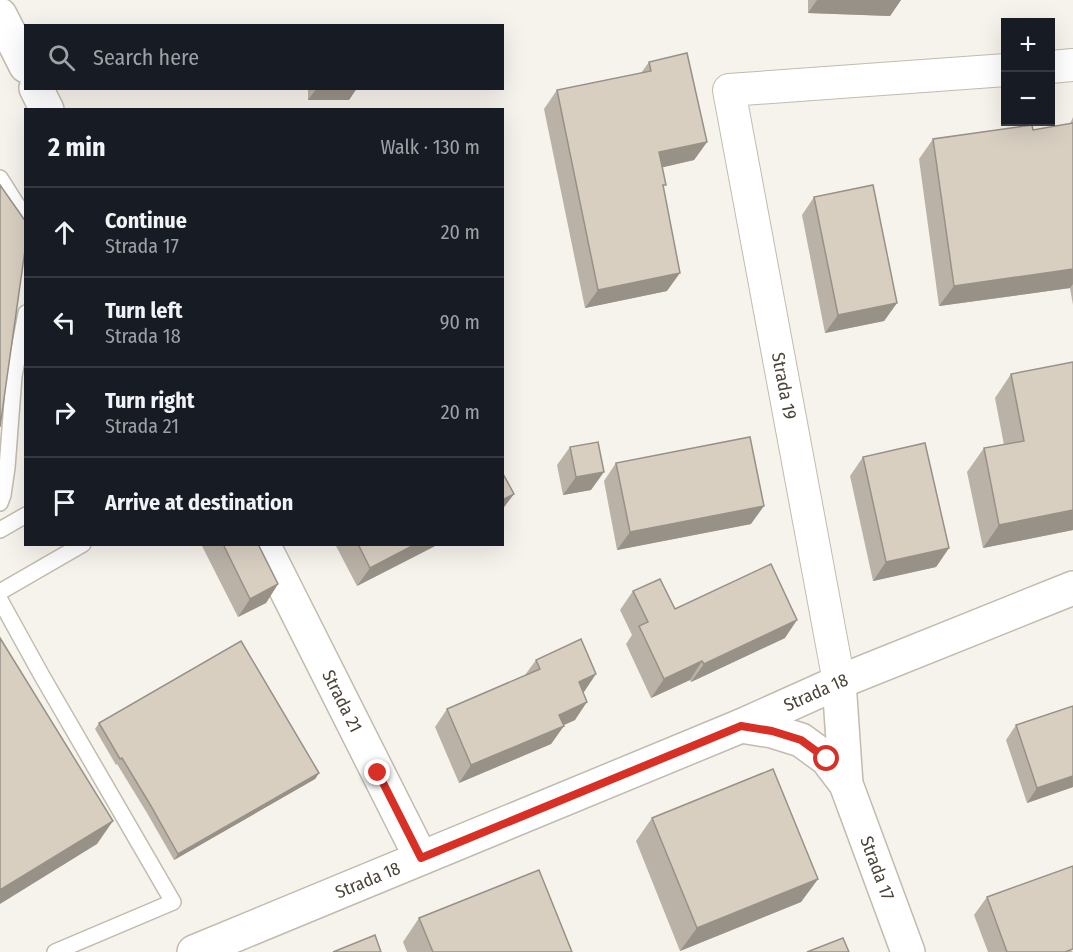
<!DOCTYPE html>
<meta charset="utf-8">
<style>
:root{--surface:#171b24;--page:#242831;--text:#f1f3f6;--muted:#9ea1a6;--line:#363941}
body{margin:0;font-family:"Fira Sans Condensed",sans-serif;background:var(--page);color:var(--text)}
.controls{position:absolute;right:18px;top:18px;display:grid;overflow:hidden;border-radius:0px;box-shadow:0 6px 24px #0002}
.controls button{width:54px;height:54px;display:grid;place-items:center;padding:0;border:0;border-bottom:2px solid var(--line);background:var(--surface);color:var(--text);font:30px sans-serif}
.stop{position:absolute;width:18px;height:18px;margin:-14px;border:4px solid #d93025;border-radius:50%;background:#fff}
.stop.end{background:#d93025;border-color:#fff;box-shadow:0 2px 6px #0008}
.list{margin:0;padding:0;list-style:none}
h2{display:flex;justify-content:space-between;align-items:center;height:78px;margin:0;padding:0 24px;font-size:26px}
h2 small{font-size:20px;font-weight:400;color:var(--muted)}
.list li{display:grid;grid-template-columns:39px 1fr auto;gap:18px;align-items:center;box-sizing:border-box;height:90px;padding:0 24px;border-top:2px solid var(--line)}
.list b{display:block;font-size:22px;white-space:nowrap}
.list p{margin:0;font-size:20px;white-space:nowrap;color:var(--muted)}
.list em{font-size:20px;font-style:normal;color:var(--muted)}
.icon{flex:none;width:33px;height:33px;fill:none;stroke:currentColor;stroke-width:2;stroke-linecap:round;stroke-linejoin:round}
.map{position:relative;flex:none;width:1073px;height:952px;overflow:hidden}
.search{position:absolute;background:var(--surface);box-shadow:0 6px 24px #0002;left:24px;top:24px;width:480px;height:66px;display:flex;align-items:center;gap:15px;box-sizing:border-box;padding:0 21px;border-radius:0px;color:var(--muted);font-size:22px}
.panel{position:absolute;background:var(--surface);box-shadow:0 6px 24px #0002;left:24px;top:108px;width:480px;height:438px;border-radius:0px}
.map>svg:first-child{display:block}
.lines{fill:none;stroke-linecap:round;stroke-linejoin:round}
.service-casing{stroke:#c2bbae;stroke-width:18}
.minor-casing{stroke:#c2bbae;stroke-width:34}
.tertiary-casing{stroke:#c2bbae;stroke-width:36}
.service{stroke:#fff;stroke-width:15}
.minor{stroke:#fff;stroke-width:32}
.tertiary{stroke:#fff;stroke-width:33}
.wall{fill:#bab2a6}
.shaded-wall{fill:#979187}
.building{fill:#d8cfc1;stroke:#979187;stroke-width:1.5}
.route{stroke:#d93025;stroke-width:8}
.labels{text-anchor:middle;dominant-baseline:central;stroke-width:4.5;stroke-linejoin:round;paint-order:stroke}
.street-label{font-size:18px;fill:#4b4439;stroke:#fff}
</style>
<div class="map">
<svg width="1073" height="952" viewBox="0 0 1073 952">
<rect width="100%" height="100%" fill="#f6f3ec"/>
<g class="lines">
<g class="service-casing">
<g id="service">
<polyline points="0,178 26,219"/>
<polyline points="0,503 3,495 7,468 14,376 26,313"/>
<polyline points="0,530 26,515"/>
<polyline points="0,592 83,544"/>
<polyline points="0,600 42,676 173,902 55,952"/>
</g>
</g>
<g class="minor-casing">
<g id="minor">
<polyline points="1050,67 1073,65"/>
<polyline points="839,682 729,90 1006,70"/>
</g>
</g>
<g class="tertiary-casing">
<g id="tertiary">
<polyline points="0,15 26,66"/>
<polyline points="36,88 47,110"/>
<path id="s1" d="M 263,544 L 421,858"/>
<path id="s2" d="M 839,682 L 846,784 L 908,952"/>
<polyline points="741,726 772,731 801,740 827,759 846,784"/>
<path id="s3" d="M 194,952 L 741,726 L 839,682 L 1073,588"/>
</g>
</g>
<use href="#service" class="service"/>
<use href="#minor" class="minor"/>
<use href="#tertiary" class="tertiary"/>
</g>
<g class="wall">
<polygon points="808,0 901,0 890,16 808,13"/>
<polygon points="649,62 707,142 694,160 663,167 667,291 585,308 544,109 557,90 641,73"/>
<polygon points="308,88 357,88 349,100 308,100"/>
<polygon points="1073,117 1073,305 1070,288 939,306 919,159 933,139 1033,130 1070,124"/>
<polygon points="814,197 897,303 884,321 825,333 802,215"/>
<polygon points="1011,374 1073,530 983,548 967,472 984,448 1004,445 995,398"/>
<polygon points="570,447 591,490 563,495 557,465"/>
<polygon points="863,457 949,548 936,567 873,581 850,476"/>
<polygon points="616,463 751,524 617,550 604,481"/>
<polygon points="201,544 258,544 278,584 266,603 238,617"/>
<polygon points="335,544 439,544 357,586"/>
<polygon points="633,591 675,609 785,638 691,682 690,680 651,698 626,644 632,635 620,610"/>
<polygon points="536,660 583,692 575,720 564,725 551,744 459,783 435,727 447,709 525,675"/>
<polygon points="99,723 319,773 315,779 174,860 147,813 117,764 116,765 95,729"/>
<polygon points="1016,725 1073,787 1027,803 1006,740"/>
<polygon points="652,818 818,879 801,902 680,951 636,841"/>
<polygon points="987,897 1073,952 988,952 974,915"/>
<polygon points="419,918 572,952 407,952 403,942"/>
</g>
<g class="shaded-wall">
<polygon points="817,0 901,0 890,16 808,13"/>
<polygon points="317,88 357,88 349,100 308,100"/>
<polygon points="707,142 694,160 647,171 659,152"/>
<polygon points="1073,269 1073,284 1070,288 939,306 954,286"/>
<polygon points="680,273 667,291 585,308 598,290"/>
<polygon points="897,303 884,321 825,333 838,315"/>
<polygon points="604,472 591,490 563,495 576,477"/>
<polygon points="514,494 502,510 502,500"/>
<polygon points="764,506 751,524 617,550 630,532"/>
<polygon points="1073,510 1073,530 983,548 999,525"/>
<polygon points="416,544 439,544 357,586 370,568"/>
<polygon points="949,548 936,567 873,581 886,562"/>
<polygon points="278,584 266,603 238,617 250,599"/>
<polygon points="797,620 785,638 691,682 704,664"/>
<polygon points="702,661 690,680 651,698 664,679"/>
<polygon points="596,674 584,692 566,700 579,682"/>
<polygon points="587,702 575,720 546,733 559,715"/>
<polygon points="564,726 551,744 459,783 471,765"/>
<polygon points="319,773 315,779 174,860 178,854"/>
<polygon points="1073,776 1073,787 1027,803 1037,788"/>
<polygon points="113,821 97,844 0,904 0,890"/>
<polygon points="818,879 801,902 680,951 697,928"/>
</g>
<g class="building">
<polygon points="687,53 707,142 659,152 666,185 663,185 680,273 598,290 557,90 651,71 649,62"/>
<polygon points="1073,123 1073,269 954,286 933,139 1032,125 1033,130"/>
<polygon points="0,185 26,222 26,243 0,427"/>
<polygon points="873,185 897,303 838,315 814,197"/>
<polygon points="1073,362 1073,510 999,525 984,448 1024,441 1011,374"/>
<polygon points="750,437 764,506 630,532 616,463"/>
<polygon points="598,442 604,472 576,477 570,447"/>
<polygon points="925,443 949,548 886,562 863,457"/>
<polygon points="502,472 514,494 502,500"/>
<polygon points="223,544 258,544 278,584 250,599"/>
<polygon points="358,544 416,544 370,568"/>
<polygon points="771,564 797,620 704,664 702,661 664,679 639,626 648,622 633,591 660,579 675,609"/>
<polygon points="0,638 113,821 0,890"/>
<polygon points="581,639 596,674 579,682 587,702 559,715 564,726 471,765 447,709 540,669 536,660"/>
<polygon points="241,641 319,773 178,854 151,806 122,758 120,759 99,723"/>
<polygon points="1073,706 1073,776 1037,788 1016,725"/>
<polygon points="773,769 818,879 697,928 652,818"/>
<polygon points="1073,866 1073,949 1065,952 1007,952 987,897"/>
<polygon points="539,870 572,952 433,952 419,918"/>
<polygon points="375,935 381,952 333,952"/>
<polygon points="843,938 849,952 807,952"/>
</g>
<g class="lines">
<polyline class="route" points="378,773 421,858 741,726 772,731 801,740 827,759"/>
</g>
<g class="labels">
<g class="street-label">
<text transform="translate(784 386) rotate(79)">Strada 19</text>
<text stroke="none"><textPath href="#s3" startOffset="674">Strada 18</textPath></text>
<text stroke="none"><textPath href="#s1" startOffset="176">Strada 21</textPath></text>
<text stroke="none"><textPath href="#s2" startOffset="192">Strada 17</textPath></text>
<text stroke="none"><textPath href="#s3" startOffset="188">Strada 18</textPath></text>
</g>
</g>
</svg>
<div class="controls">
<button>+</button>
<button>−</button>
</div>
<div class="stop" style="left:827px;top:759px"></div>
<div class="stop end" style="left:378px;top:773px"></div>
<div class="search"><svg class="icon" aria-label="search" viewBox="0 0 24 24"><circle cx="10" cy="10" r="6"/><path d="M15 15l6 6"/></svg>Search here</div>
<section class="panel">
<h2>2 min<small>Walk · 130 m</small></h2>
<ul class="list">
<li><svg class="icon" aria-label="ahead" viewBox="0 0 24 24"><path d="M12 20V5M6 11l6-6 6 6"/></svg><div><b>Continue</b><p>Strada 17</p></div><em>20 m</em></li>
<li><svg class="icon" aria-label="left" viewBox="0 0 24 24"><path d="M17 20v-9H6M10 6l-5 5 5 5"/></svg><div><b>Turn left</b><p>Strada 18</p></div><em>90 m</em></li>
<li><svg class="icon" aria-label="right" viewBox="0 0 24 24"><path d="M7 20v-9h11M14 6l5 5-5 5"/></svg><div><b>Turn right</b><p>Strada 21</p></div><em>20 m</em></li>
<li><svg class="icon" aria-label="arrive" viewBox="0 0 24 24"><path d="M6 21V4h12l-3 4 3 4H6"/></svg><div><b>Arrive at destination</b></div></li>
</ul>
</section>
</div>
